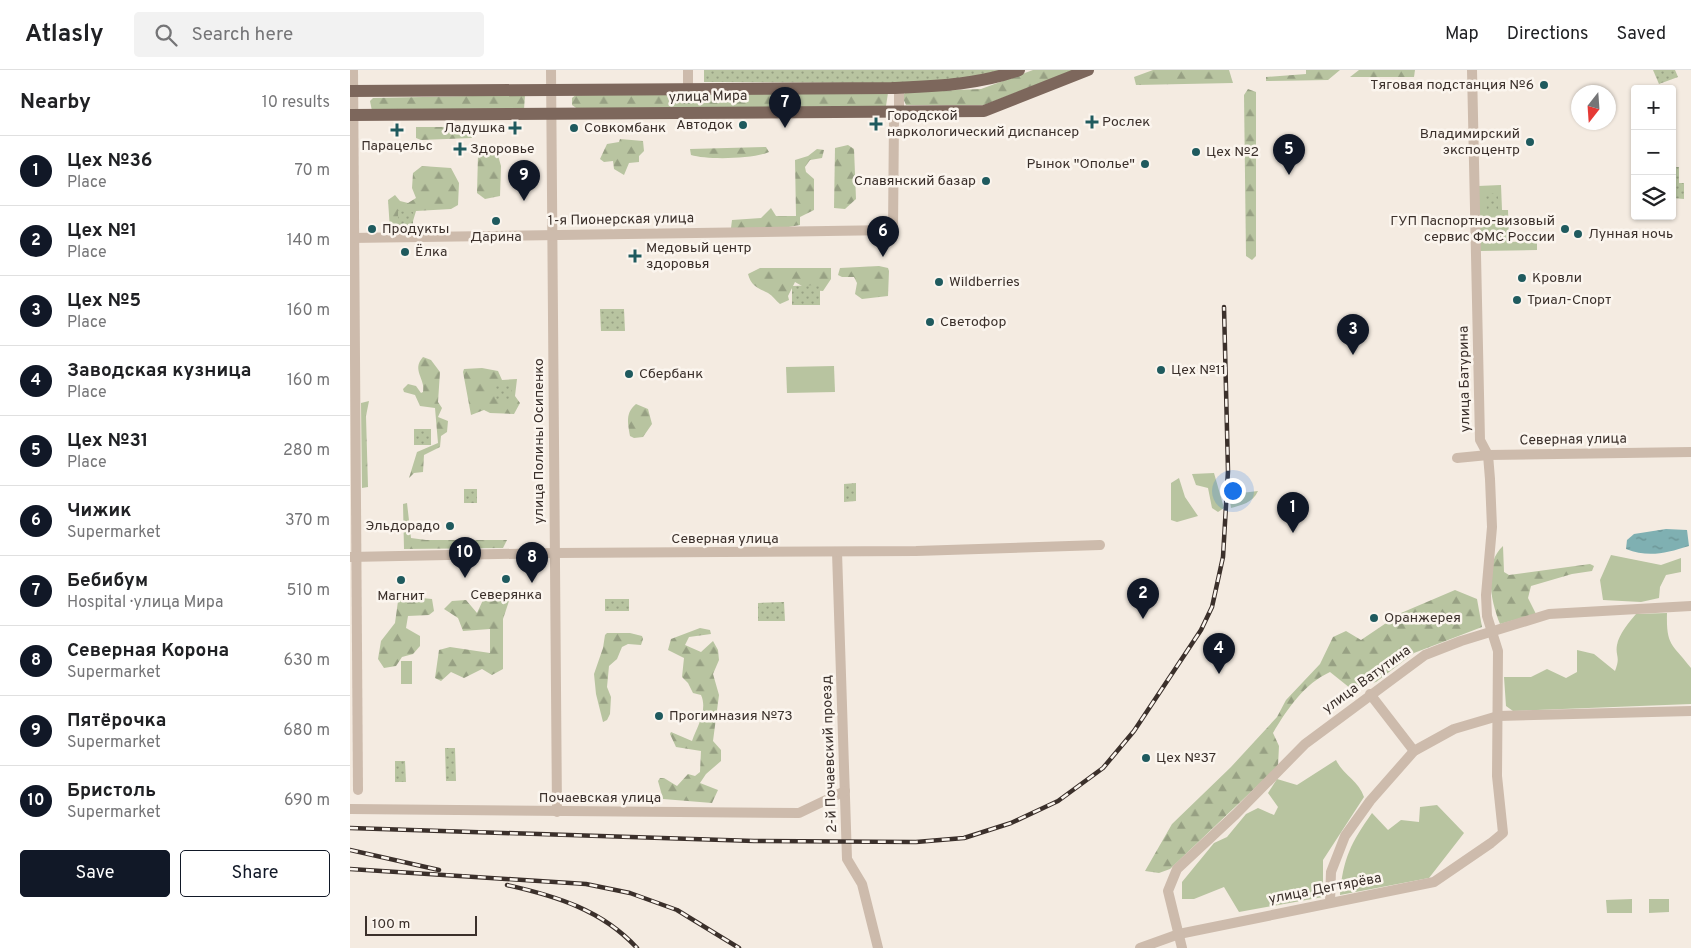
<!DOCTYPE html>
<meta charset="utf-8">
<style>
:root{--surface:#fff;--page:#f2f2f2;--text:#202124;--muted:#757577;--line:#e0e0e0;--accent:#111827}
body{margin:0;font-family:Overpass,sans-serif;background:var(--page);color:var(--text)}
.controls{position:absolute;right:15px;top:15px;display:grid;overflow:hidden;border-radius:5px;box-shadow:0 1px 4px #0004}
.controls button{width:45px;height:45px;display:grid;place-items:center;padding:0;border:0;border-bottom:1px solid var(--line);background:var(--surface);color:var(--text);font:25px sans-serif}
.compass{position:absolute;left:1221px;top:15px;width:45px;height:45px;border-radius:50%;background:var(--surface);box-shadow:0 1px 4px #0004;rotate:197deg}
.scale{position:absolute;left:15px;bottom:12px;width:112px;box-sizing:border-box;padding-left:5px;border:2px solid #3b302b;border-top:0;font-size:14px;line-height:18px;white-space:nowrap;color:#3b302b;-webkit-text-stroke:4px #fbf5ee;paint-order:stroke}
.you{position:absolute;left:882px;top:420px;width:18px;height:18px;margin:-12px;border:4px solid #fff;border-radius:50%;background:#1a73e8;box-shadow:0 0 0 8px #1a73e833}
.badge{display:grid;place-items:center;width:32px;height:32px;border-radius:50%;background:var(--accent);color:#fff;font-size:16px;font-weight:700}
.pin{position:absolute;translate:-50% -41px;filter:drop-shadow(0 1px 2px #0008)}
.pin::after{content:'';position:absolute;top:26px;width:18px;height:15px;background:inherit;clip-path:polygon(0 0,100% 0,50% 100%)}
.list{margin:0;padding:0;list-style:none}
h2{display:flex;justify-content:space-between;align-items:center;height:65px;margin:0;padding:0 20px;font-size:21px}
h2 small{font-size:16px;font-weight:400;color:var(--muted)}
.list li{display:grid;grid-template-columns:32px 1fr auto;gap:15px;align-items:center;box-sizing:border-box;height:70px;padding:0 20px;border-top:1px solid var(--line)}
.list b{display:block;font-size:19px;white-space:nowrap}
.list p{margin:0;font-size:16px;white-space:nowrap;color:var(--muted)}
.list em{font-size:16px;font-style:normal;color:var(--muted)}
.actions{display:flex;gap:10px;padding:15px 20px}
.actions a{flex:1;padding:11px 0;border:1px solid var(--accent);border-radius:5px;text-align:center;font-size:18px;color:var(--accent)}
.actions .main{background:var(--accent);color:#fff}
.icon{flex:none;width:28px;height:28px;fill:none;stroke:currentColor;stroke-width:2;stroke-linecap:round;stroke-linejoin:round}
.map{position:relative;flex:none;width:1341px;height:878px;overflow:hidden}
header{display:flex;align-items:center;gap:30px;box-sizing:border-box;height:70px;padding:0 25px;background:var(--surface);border-bottom:1px solid var(--line)}
header strong{font-size:24px}
nav{display:flex;gap:28px;margin-inline-start:auto;font-size:18px}
.search{width:350px;height:45px;background:var(--page);display:flex;align-items:center;gap:12px;box-sizing:border-box;padding:0 18px;border-radius:5px;color:var(--muted);font-size:19px}
main{display:flex}
aside{flex:1;background:var(--surface)}
.map>svg:first-child{display:block}
.green{fill:#b8c4a0}
.forest{fill:url(#forest-firs)}
.park{fill:url(#park-dots)}
.water{fill:url(#water-ripples)}
.lines{fill:none;stroke-linecap:round;stroke-linejoin:round}
.minor{stroke:#cdbbac;stroke-width:10}
.major{stroke:#7d675c;stroke-width:12}
.rail-casing{stroke:#3b302b;stroke-width:4.5}
.rail{stroke:#fbf5ee;stroke-width:2.5;stroke-dasharray:8;stroke-linecap:butt}
.poi-dot{fill:#1f5a5e;stroke:#fbf5ee;stroke-width:2}
.labels{text-anchor:middle;dominant-baseline:central;stroke-width:5;stroke-linejoin:round;paint-order:stroke}
.poi-label{font-size:14px;fill:#3b302b;stroke:#fbf5ee;text-anchor:start}
.street-label{font-size:14px;fill:#3b302b;stroke:#fbf5ee}
</style>
<header>
<strong>Atlasly</strong>
<div class="search"><svg class="icon" aria-label="search" viewBox="0 0 24 24"><circle cx="10" cy="10" r="6"/><path d="M15 15l6 6"/></svg>Search here</div>
<nav><a>Map</a><a>Directions</a><a>Saved</a></nav>
</header>
<main>
<aside>
<h2>Nearby<small>10 results</small></h2>
<ul class="list">
<li><span class="badge">1</span><div><b>Цех №36</b><p>Place</p></div><em>70 m</em></li>
<li><span class="badge">2</span><div><b>Цех №1</b><p>Place</p></div><em>140 m</em></li>
<li><span class="badge">3</span><div><b>Цех №5</b><p>Place</p></div><em>160 m</em></li>
<li><span class="badge">4</span><div><b>Заводская кузница</b><p>Place</p></div><em>160 m</em></li>
<li><span class="badge">5</span><div><b>Цех №31</b><p>Place</p></div><em>280 m</em></li>
<li><span class="badge">6</span><div><b>Чижик</b><p>Supermarket</p></div><em>370 m</em></li>
<li><span class="badge">7</span><div><b>Бебибум</b><p>Hospital · улица Мира</p></div><em>510 m</em></li>
<li><span class="badge">8</span><div><b>Северная Корона</b><p>Supermarket</p></div><em>630 m</em></li>
<li><span class="badge">9</span><div><b>Пятёрочка</b><p>Supermarket</p></div><em>680 m</em></li>
<li><span class="badge">10</span><div><b>Бристоль</b><p>Supermarket</p></div><em>690 m</em></li>
</ul>
<div class="actions"><a class="main">Save</a><a>Share</a></div>
</aside>
<div class="map">
<svg width="1341" height="878" viewBox="0 0 1341 878">
<defs>
<pattern id="forest-firs" width="22" height="20" patternUnits="userSpaceOnUse" patternTransform="scale(1.25)"><rect width="22" height="20" fill="#b8c4a0"/><path d="M5 1l3.5 6h-7zM16 11l3.5 6h-7z" fill="#97a083"/></pattern>
<pattern id="park-dots" width="8" height="8" patternUnits="userSpaceOnUse" patternTransform="scale(1.25)"><rect width="8" height="8" fill="#b8c4a0"/><path d="M2 2h.1M6 6h.1" fill="none" stroke="#97a083" stroke-width="1.8" stroke-linecap="round"/></pattern>
<pattern id="water-ripples" width="26" height="14" patternUnits="userSpaceOnUse" patternTransform="scale(1.25)"><rect width="26" height="14" fill="#7fb0b2"/><path d="M2 4q2-2 4 0t4 0M15 11q2-2 4 0t4 0" fill="none" stroke="#699091"/></pattern>
</defs>
<rect width="100%" height="100%" fill="#f4ebe1"/>
<g class="green">
<polygon points="1151,115 1152,140 1158,140 1159,172 1187,171 1187,180 1130,181 1128,116"/>
<polygon points="484,296 485,322 437,323 436,297"/>
<polygon points="864,403 874,438 868,442 862,438 858,418 846,415 842,404"/>
<polygon points="829,408 835,427 848,446 827,452 821,450 821,413"/>
<path d="M 908,421 C 903,433 891,435 881,438 L 879,426 L 883,424 Z"/>
<polygon points="1261,485 1311,495 1331,488 1331,502 1316,505 1310,517 1309,528 1291,532 1253,530 1250,510"/>
<path d="M 1317,543 C 1316,577 1323,574 1341,598 L 1341,634 L 1163,641 L 1156,636 L 1154,607 L 1181,607 L 1197,599 L 1216,608 L 1227,602 L 1227,580 L 1244,584 L 1265,601 C 1271,586 1265,586 1267,575 C 1269,564 1279,552 1286,544 Z"/>
<rect x="51" y="591" width="11" height="23"/>
<path d="M 986,690 C 993,705 1009,711 1014,727 L 973,790 L 973,827 L 889,842 L 874,817 L 844,829 L 832,829 L 832,812 L 864,773 L 877,767 L 896,744 L 908,738 L 924,745 L 928,737 L 918,723 L 927,709 L 947,715 Z"/>
<path d="M 1087,735 L 1114,763 L 1079,808 L 990,825 C 993,788 1001,773 1022,743 L 1038,760 L 1051,750 L 1069,752 L 1070,737 Z"/>
<polygon points="1282,829 1282,843 1257,843 1256,830"/>
<polygon points="1299,829 1319,829 1319,842 1299,843"/>
</g>
<g class="forest">
<polygon points="683,0 724,0 634,35 556,35 552,26 556,22 631,19"/>
<polygon points="803,0 879,0 883,13 786,15 784,7"/>
<polygon points="956,0 990,0 978,10 916,11 916,7 956,4"/>
<polygon points="1009,0 1065,0 1064,7 1000,7"/>
<polygon points="898,19 906,22 906,186 902,190 896,186 894,25"/>
<polygon points="538,23 536,36 229,40 222,35 222,28 227,24"/>
<polygon points="175,25 174,40 22,41 20,31 23,28"/>
<polygon points="66,57 123,57 122,68 71,70 66,68"/>
<polygon points="270,69 293,71 294,81 289,86 289,92 279,93 274,105 264,99 263,91 254,92 250,89 257,74 269,72"/>
<polygon points="498,75 504,79 506,129 495,139 484,138 485,78"/>
<path d="M 416,77 L 419,82 C 403,89 357,90 341,85 L 340,79 Z"/>
<polygon points="132,79 147,82 151,96 150,126 135,129 127,123 128,85"/>
<polygon points="467,79 474,80 472,88 460,90 455,97 456,102 464,109 464,140 450,147 450,155 433,158 381,158 382,150 411,148 421,138 426,146 446,146 445,90 458,86"/>
<polygon points="72,96 101,98 109,113 108,135 101,139 66,141 60,161 40,160 38,130 45,125 50,131 58,133 66,128 62,118 63,103"/>
<polygon points="529,196 538,198 539,201 538,226 512,229 505,224 507,213 504,207 492,207 488,205 490,198"/>
<path d="M 410,198 L 481,198 L 481,209 L 473,221 L 459,220 L 445,212 L 438,226 L 439,230 L 430,234 C 426,231 423,226 418,223 C 408,218 401,216 398,204 Z"/>
<path d="M 73,287 L 81,290 L 90,302 L 88,332 L 92,338 L 88,347 L 98,351 L 97,362 L 91,366 L 90,377 L 74,385 L 73,402 L 64,403 L 59,408 L 67,382 L 88,373 L 85,338 L 70,336 L 65,325 L 54,322 L 53,319 L 58,314 L 66,316 L 71,323 L 73,322 C 76,309 61,300 73,287 Z"/>
<polygon points="132,298 148,301 152,310 167,309 165,326 170,333 164,344 140,343 134,340 121,345 113,302 114,299"/>
<polygon points="19,331 16,346 18,417 12,418 11,333"/>
<path d="M 286,334 L 298,339 L 302,354 L 293,367 L 284,368 L 280,366 C 278,353 275,343 286,334 Z"/>
<polygon points="57,433 61,468 76,470 157,470 153,478 54,479 53,434"/>
<path d="M 1153,476 L 1154,502 L 1159,505 L 1240,494 L 1244,496 L 1242,501 L 1222,504 L 1181,516 L 1178,528 L 1186,544 L 1150,554 C 1141,532 1133,494 1153,476 Z"/>
<path d="M 1105,520 L 1127,529 L 1132,557 L 1064,583 L 1026,612 L 1000,618 L 980,602 C 954,614 938,638 923,663 L 929,676 L 928,696 L 820,799 L 809,803 L 795,801 L 822,754 L 881,697 L 927,647 L 936,630 L 970,594 L 983,567 L 996,561 L 1011,570 L 1051,543 Z"/>
<polygon points="62,527 82,529 84,541 79,545 58,546 56,558 70,566 70,576 63,584 52,587 46,596 34,598 28,589 31,571 45,553 48,531"/>
<polygon points="144,527 159,531 153,549 153,599 142,605 132,599 114,608 101,602 91,611 85,608 89,580 100,577 140,583 140,559 113,561 108,548 94,539 102,531 116,530 127,543 133,530"/>
<path d="M 350,558 L 360,560 L 361,564 L 339,567 L 335,575 L 351,582 L 363,571 L 368,580 L 369,590 L 363,604 L 369,625 L 363,671 L 371,680 L 371,691 L 356,704 L 350,713 L 368,720 L 362,733 L 313,729 L 308,711 L 310,708 L 314,708 L 327,716 L 338,704 L 345,706 L 350,702 L 351,681 L 326,677 L 320,664 L 321,662 L 342,671 C 347,657 358,640 351,625 L 343,623 L 338,613 L 332,607 L 334,588 L 318,580 L 321,569 Z"/>
<polygon points="257,563 280,563 292,566 293,569 291,575 278,574 272,577 267,589 259,596 257,617 261,627 260,644 257,650 253,652 246,624 244,604 253,578 255,565"/>
</g>
<g class="park">
<polygon points="354,0 654,0 608,10 549,13 354,12"/>
<polygon points="1303,0 1325,0 1328,7 1309,14"/>
<polygon points="1322,97 1329,97 1329,113 1334,113 1334,129 1322,128"/>
<polygon points="1148,123 1148,141 1137,141 1136,124"/>
<polygon points="48,141 63,142 63,159 48,159"/>
<polygon points="470,215 470,235 442,235 442,216"/>
<polygon points="250,239 274,239 275,261 251,261"/>
<rect x="145" y="314" width="16" height="15"/>
<rect x="64" y="359" width="17" height="16"/>
<polygon points="506,413 506,431 494,432 494,414"/>
<rect x="114" y="419" width="13" height="14"/>
<rect x="255" y="529" width="24" height="12"/>
<polygon points="434,532 435,551 408,551 408,533"/>
<polygon points="95,678 105,678 106,711 96,711"/>
<polygon points="45,691 55,691 56,712 45,712"/>
</g>
<path class="water" d="M 1316,459 L 1337,460 L 1339,476 C 1316,483 1299,488 1276,479 L 1277,470 L 1284,464 Z"/>
<g class="lines">
<g class="minor">
<polyline points="3,0 8,720"/>
<polyline points="201,0 207,742"/>
<polyline points="338,18 338,0"/>
<polyline points="0,168 543,160 544,47 549,40 549,17"/>
<polyline points="1107,388 1138,385 1341,382"/>
<polyline points="487,482 497,789 512,814 528,878"/>
<polyline points="0,487 204,483 566,481 750,475"/>
<polyline points="1020,624 1064,681"/>
<polyline points="0,739 449,743 495,721"/>
<polyline points="980,832 981,802 995,766 1020,731 1064,681 1104,659 1148,646 1341,641"/>
<polyline points="790,878 829,864 1084,812 1141,773 1153,763 1147,706 1148,581 1137,546 1136,525 1142,457 1140,409 1138,385 1130,370 1122,0"/>
<polyline points="832,878 818,821 827,799 886,744 955,674 1075,585 1111,571 1199,544 1341,536"/>
</g>
<g class="major">
<path d="M 0,21 L 542,18 C 586,16 627,15 669,0"/>
<polyline points="0,45 634,41 738,0"/>
</g>
<g class="rail-casing">
<g id="rail">
<polyline points="0,758 404,771 566,772 614,768 661,753 708,731 753,698 784,661 851,560 862,537 873,487 878,401 874,237"/>
<polyline points="0,780 89,800"/>
<polyline points="0,799 236,814 280,823 327,840 389,878"/>
<path d="M 157,815 C 206,826 252,840 287,878"/>
</g>
</g>
<use href="#rail" class="rail"/>
</g>
<g class="poi-dot">
<circle cx="1194" cy="15" r="5"/>
<path d="M739.5 44.5h5v5h5v5h-5v5h-5v-5h-5v-5h5z"/>
<path d="M523.5 46.5h5v5h5v5h-5v5h-5v-5h-5v-5h5z"/>
<circle cx="393" cy="55" r="5"/>
<path d="M162.5 50.5h5v5h5v5h-5v5h-5v-5h-5v-5h5z"/>
<circle cx="224" cy="58" r="5"/>
<path d="M44.5 52.5h5v5h5v5h-5v5h-5v-5h-5v-5h5z"/>
<circle cx="1180" cy="72" r="5"/>
<path d="M107.5 71.5h5v5h5v5h-5v5h-5v-5h-5v-5h5z"/>
<circle cx="846" cy="82" r="5"/>
<circle cx="795" cy="94" r="5"/>
<circle cx="636" cy="111" r="5"/>
<circle cx="146" cy="151" r="5"/>
<circle cx="22" cy="159" r="5"/>
<circle cx="1215" cy="159" r="5"/>
<circle cx="1228" cy="164" r="5"/>
<circle cx="55" cy="182" r="5"/>
<path d="M282.5 178.5h5v5h5v5h-5v5h-5v-5h-5v-5h5z"/>
<circle cx="1172" cy="208" r="5"/>
<circle cx="589" cy="212" r="5"/>
<circle cx="1167" cy="230" r="5"/>
<circle cx="580" cy="252" r="5"/>
<circle cx="811" cy="300" r="5"/>
<circle cx="279" cy="304" r="5"/>
<circle cx="100" cy="456" r="5"/>
<circle cx="156" cy="509" r="5"/>
<circle cx="51" cy="510" r="5"/>
<circle cx="1024" cy="548" r="5"/>
<circle cx="309" cy="646" r="5"/>
<circle cx="796" cy="688" r="5"/>
</g>
<g class="labels">
<g class="poi-label">
<text x="1184" y="15" text-anchor="end">Тяговая подстанция №6</text>
<text x="537" y="46">Городской<tspan x="537" dy="16">наркологический диспансер</tspan></text>
<text x="752" y="52">Рослек</text>
<text x="383" y="55" text-anchor="end">Автодок</text>
<text x="155" y="58" text-anchor="end">Ладушка</text>
<text x="234" y="58">Совкомбанк</text>
<text x="1170" y="64" text-anchor="end">Владимирский<tspan x="1170" dy="16">экспоцентр</tspan></text>
<text x="47" y="76" text-anchor="middle">Парацельс</text>
<text x="120" y="79">Здоровье</text>
<text x="856" y="82">Цех №2</text>
<text x="785" y="94" text-anchor="end">Рынок "Ополье"</text>
<text x="626" y="111" text-anchor="end">Славянский базар</text>
<text x="1205" y="151" text-anchor="end">ГУП Паспортно-визовый<tspan x="1205" dy="16">сервис ФМС России</tspan></text>
<text x="32" y="159">Продукты</text>
<text x="1238" y="164">Лунная ночь</text>
<text x="146" y="167" text-anchor="middle">Дарина</text>
<text x="296" y="178">Медовый центр<tspan x="296" dy="16">здоровья</tspan></text>
<text x="65" y="182">Ёлка</text>
<text x="1182" y="208">Кровли</text>
<text x="599" y="212">Wildberries</text>
<text x="1177" y="230">Триал-Спорт</text>
<text x="590" y="252">Светофор</text>
<text x="821" y="300">Цех №11</text>
<text x="289" y="304">Сбербанк</text>
<text x="90" y="456" text-anchor="end">Эльдорадо</text>
<text x="156" y="525" text-anchor="middle">Северянка</text>
<text x="51" y="526" text-anchor="middle">Магнит</text>
<text x="1034" y="548">Оранжерея</text>
<text x="319" y="646">Прогимназия №73</text>
<text x="806" y="688">Цех №37</text>
</g>
<g class="street-label">
<text transform="translate(358 27) rotate(-1)">улица Мира</text>
<text transform="translate(271 150) rotate(-1)">1-я Пионерская улица</text>
<text transform="translate(1115 309) rotate(-91)">улица Батурина</text>
<text transform="translate(1223 370) rotate(-1)">Северная улица</text>
<text transform="translate(189 371) rotate(-90)">улица Полины Осипенко</text>
<text x="375" y="469">Северная улица</text>
<text transform="translate(1017 610) rotate(-36)">улица Ватутина</text>
<text transform="translate(480 684) rotate(-92)">2-й Почаевский проезд</text>
<text x="250" y="728">Почаевская улица</text>
<text transform="translate(975 819) rotate(-11)">улица Дегтярёва</text>
</g>
</g>
</svg>
<div class="controls">
<button>+</button>
<button>−</button>
<button><svg class="icon" aria-label="layers" viewBox="0 0 24 24"><path d="M12 4l9 5-9 5-9-5zM3 14l9 5 9-5"/></svg></button>
</div>
<svg class="compass" viewBox="-18 -18 36 36"><path d="M0-13l5 13h-10z" fill="#e53935"/><path d="M0 13l5-13h-10z" fill="#757577"/></svg>
<div class="scale">100 m</div>
<div class="you"></div>
<div class="pin badge" style="left:943px;top:463px">1</div>
<div class="pin badge" style="left:793px;top:549px">2</div>
<div class="pin badge" style="left:1003px;top:285px">3</div>
<div class="pin badge" style="left:869px;top:604px">4</div>
<div class="pin badge" style="left:939px;top:105px">5</div>
<div class="pin badge" style="left:533px;top:187px">6</div>
<div class="pin badge" style="left:435px;top:58px">7</div>
<div class="pin badge" style="left:182px;top:513px">8</div>
<div class="pin badge" style="left:174px;top:131px">9</div>
<div class="pin badge" style="left:115px;top:508px">10</div>
</div>
</main>
